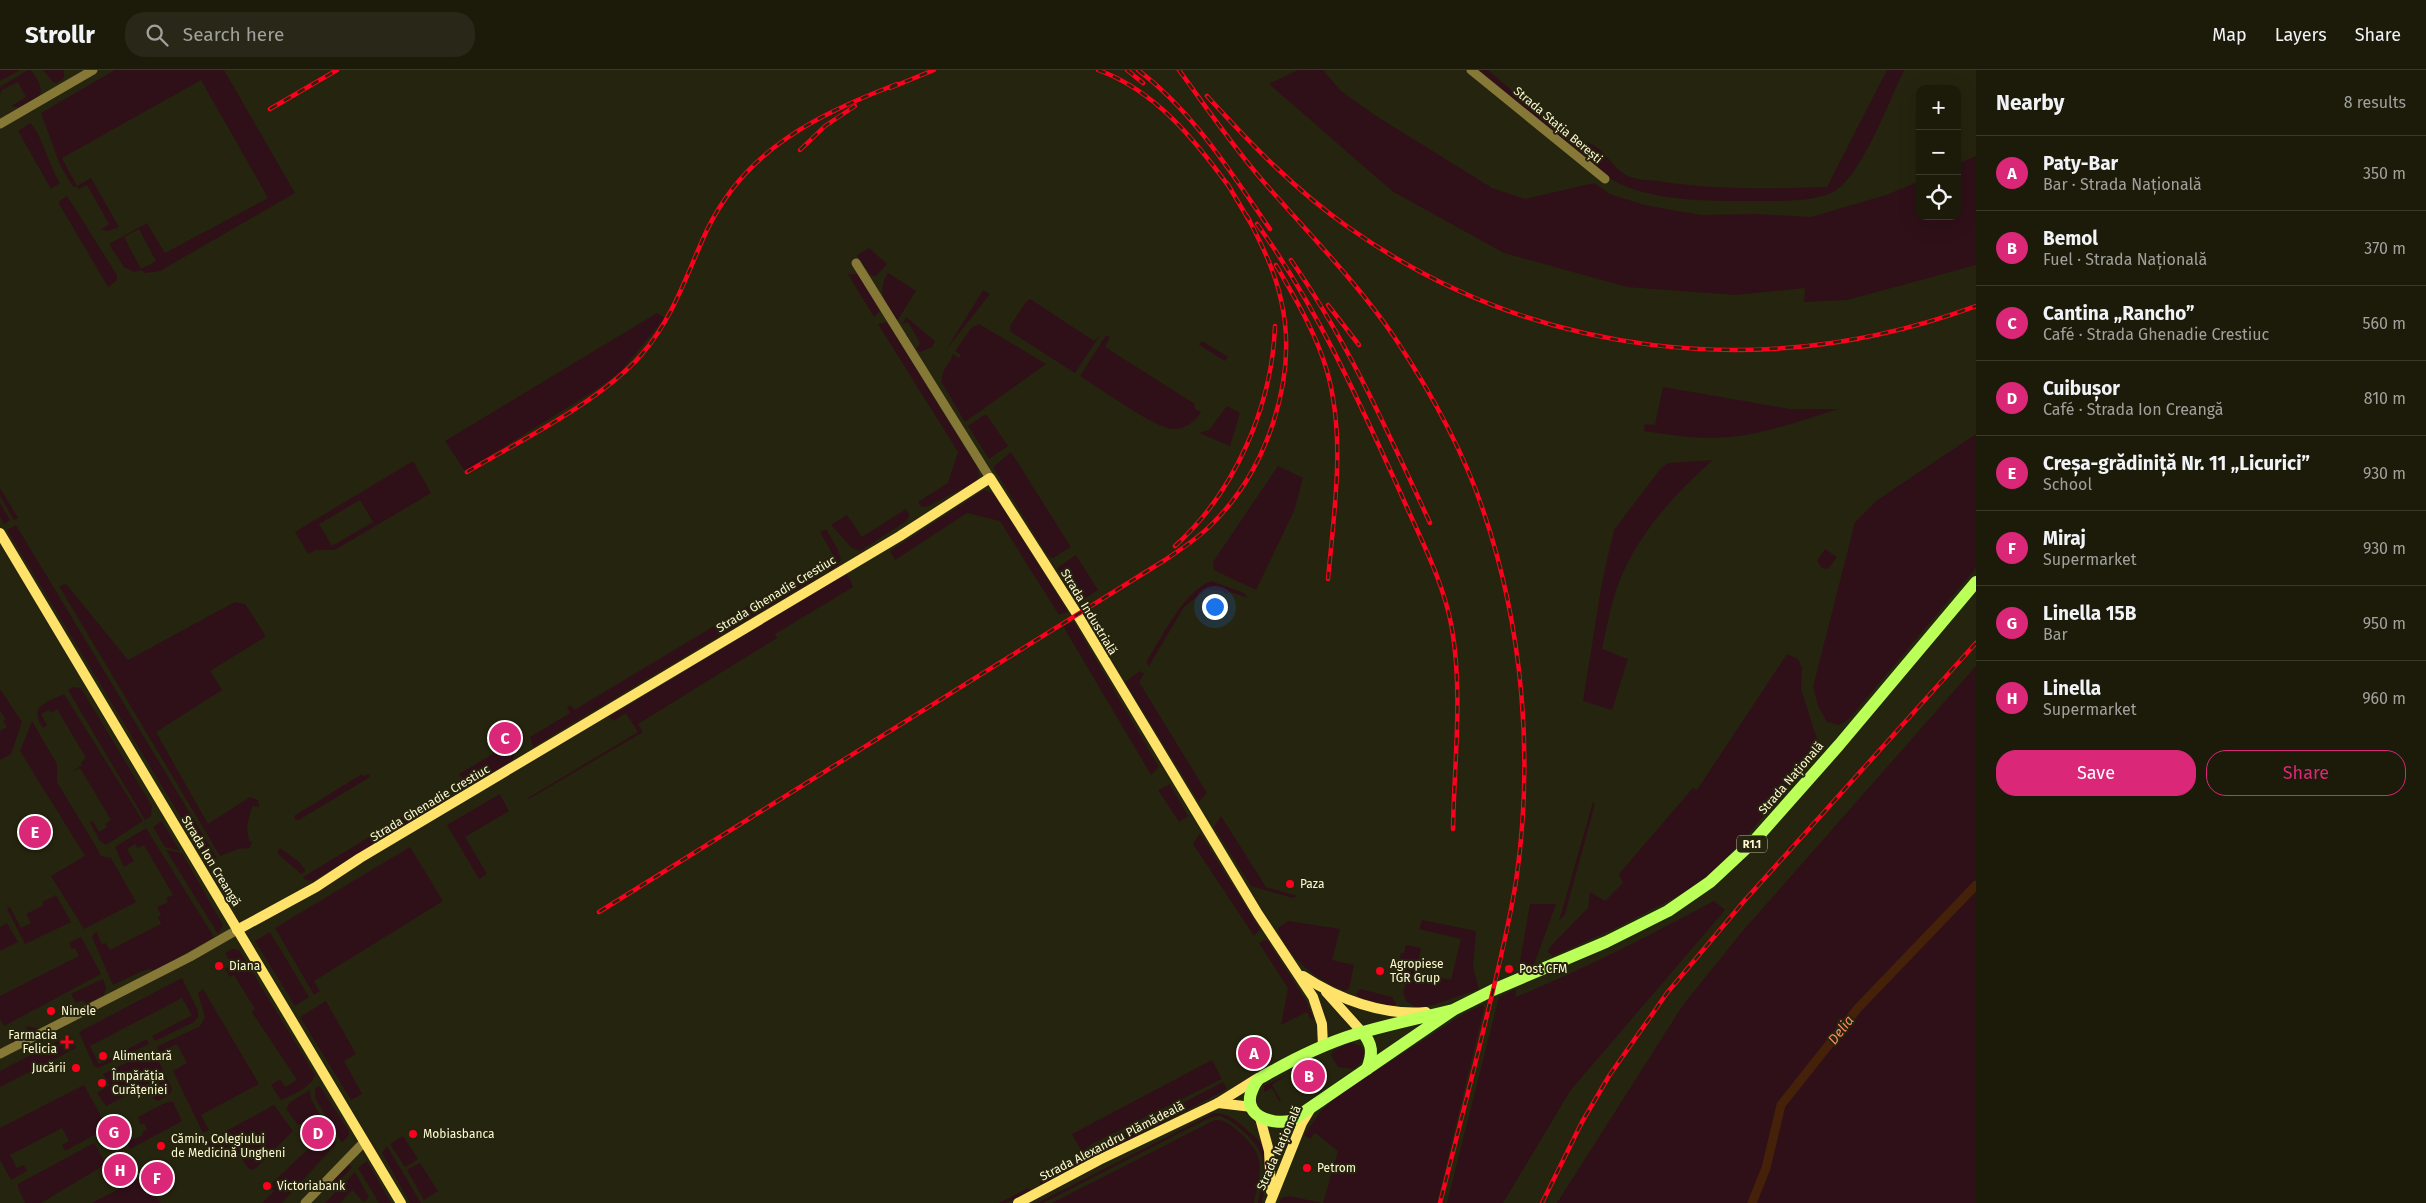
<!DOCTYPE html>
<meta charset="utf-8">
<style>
:root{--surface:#1c1b0a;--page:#292818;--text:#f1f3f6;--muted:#a0a19c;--line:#3a392b;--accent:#db2777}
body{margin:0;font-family:"Fira Sans",sans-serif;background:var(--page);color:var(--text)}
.controls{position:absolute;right:15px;top:15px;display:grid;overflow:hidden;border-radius:10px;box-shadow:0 5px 20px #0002}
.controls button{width:45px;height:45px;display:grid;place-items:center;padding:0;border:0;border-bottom:1px solid var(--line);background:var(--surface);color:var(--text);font:25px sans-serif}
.you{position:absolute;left:1214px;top:536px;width:18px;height:18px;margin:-12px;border:4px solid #fff;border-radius:50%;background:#1a73e8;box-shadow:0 0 0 8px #1a73e833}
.badge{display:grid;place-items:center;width:32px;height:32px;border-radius:50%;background:var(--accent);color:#fff;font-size:16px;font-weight:700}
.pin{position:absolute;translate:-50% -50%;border:2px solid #fff;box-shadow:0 1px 5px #0006}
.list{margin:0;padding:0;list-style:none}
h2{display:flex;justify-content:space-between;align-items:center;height:65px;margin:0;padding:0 20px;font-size:21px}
h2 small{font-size:16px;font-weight:400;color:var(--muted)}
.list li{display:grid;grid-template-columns:32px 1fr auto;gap:15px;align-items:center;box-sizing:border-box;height:75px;padding:0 20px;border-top:1px solid var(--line)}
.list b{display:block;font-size:19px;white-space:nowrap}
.list p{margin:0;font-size:16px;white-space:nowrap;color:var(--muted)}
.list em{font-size:16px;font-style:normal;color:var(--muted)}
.actions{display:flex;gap:10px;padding:15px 20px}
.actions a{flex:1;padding:11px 0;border:1px solid var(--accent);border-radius:20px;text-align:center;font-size:18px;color:var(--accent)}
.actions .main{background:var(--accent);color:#fff}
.icon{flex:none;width:28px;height:28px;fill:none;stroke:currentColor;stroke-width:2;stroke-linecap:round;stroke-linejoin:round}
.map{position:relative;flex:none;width:1976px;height:1133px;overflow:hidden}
header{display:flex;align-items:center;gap:30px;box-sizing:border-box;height:70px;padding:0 25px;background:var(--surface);border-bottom:1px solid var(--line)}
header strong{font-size:24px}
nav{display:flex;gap:28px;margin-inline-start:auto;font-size:18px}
.search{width:350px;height:45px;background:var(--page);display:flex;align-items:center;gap:12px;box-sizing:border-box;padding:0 18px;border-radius:20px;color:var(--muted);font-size:19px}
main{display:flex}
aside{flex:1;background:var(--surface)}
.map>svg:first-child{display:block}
.green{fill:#2f1018;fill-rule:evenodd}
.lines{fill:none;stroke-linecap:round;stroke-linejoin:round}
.canal{stroke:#442108;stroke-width:9}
.street{stroke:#867837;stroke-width:9}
.secondary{stroke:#ffe269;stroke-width:10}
.primary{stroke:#bbff59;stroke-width:12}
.rail-casing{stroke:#fd001d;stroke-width:4.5}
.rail{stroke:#25240e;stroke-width:2.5;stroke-dasharray:8;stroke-linecap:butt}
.poi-dot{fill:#fd001d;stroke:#25240e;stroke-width:2}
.labels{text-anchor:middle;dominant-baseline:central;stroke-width:4;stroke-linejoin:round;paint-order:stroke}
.shield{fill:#25240e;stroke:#beba97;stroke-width:1}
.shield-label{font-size:11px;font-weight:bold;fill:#fffad2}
.street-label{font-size:12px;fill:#fffad2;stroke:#25240e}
.poi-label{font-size:12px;fill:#fffad2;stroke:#25240e;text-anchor:start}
.water-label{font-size:14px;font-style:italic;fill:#ff8760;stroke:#25240e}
</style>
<header>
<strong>Strollr</strong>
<div class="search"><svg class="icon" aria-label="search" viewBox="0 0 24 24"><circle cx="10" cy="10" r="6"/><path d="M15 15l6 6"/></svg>Search here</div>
<nav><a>Map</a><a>Layers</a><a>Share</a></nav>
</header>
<main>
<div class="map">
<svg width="1976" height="1133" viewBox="0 0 1976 1133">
<rect width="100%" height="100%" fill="#25240e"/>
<g class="green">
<polygon points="0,0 20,0 0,11"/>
<path d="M 28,0 L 31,0 C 36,8 43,15 40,25 C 31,30 21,40 11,36 L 26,27 L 18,12 L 2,20 L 0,24 L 0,17 Z"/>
<polygon points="43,0 64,0 64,8 57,13 53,12"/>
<path d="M 115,0 L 224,0 L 295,123 L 160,201 L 145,203 L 141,200 L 134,202 L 124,197 L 109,174 L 147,153 L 165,183 L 268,128 L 201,10 L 62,88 L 77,116 L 91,108 L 119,157 L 108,161 L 101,160 L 109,154 L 87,115 L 78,119 L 77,116 L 73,117 L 60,95 L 41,43 ZM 139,159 L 156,191 L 141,199 L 124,167 Z"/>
<polygon points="1298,0 1323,0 1341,21 1373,44 1492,118 1525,129 1594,113 1610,124 1644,135 1701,145 1757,144 1811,147 1886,125 1920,111 1920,146 1957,146 1957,94 1976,86 1976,195 1847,230 1804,232 1805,218 1736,225 1627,217 1504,183 1392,121 1269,14"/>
<path d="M 1479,0 L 1488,0 L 1579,79 L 1587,73 C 1604,76 1611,98 1628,106 C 1636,110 1649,110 1658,111 C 1713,120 1771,119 1827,117 L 1887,0 L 1904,0 C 1889,32 1864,98 1838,119 C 1821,132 1781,131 1760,131 C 1720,131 1677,132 1639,121 C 1605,112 1578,84 1551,62 C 1527,41 1504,20 1479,0 Z"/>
<path d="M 30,53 C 41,62 50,98 60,113 L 51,119 L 18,61 Z"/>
<polygon points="67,126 117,205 117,210 108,217 58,132"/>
<polygon points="869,178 887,194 876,206 870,205 857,185"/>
<path d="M 888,203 L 916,221 L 897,251 C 887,232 875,224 888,203 Z"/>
<polygon points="848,204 858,204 880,241 874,247"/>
<polygon points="983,220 990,224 946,280"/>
<polygon points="1030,229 1094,271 1100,265 1075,303 1011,262 1010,256 1026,232"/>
<polygon points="657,243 665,248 621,301 597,319 465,401 445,371"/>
<polygon points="906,247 935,271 932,277 920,282 916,279 920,273 908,252 902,254"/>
<polygon points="887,252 978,399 979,406 975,412 929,436 922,437 918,432 948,413 958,382 878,254"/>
<path d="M 979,254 L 1046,294 L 965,352 L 942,313 C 940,300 949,296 953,284 L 959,288 L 961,285 L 955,281 L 971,258 Z"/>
<path d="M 1106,265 L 1110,267 L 1105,277 L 1195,334 L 1195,339 L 1201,342 C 1195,352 1184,360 1172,359 C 1155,358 1098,317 1080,306 Z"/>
<polygon points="1202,271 1228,287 1225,291 1199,275"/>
<path d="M 1663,317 L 1790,339 L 1838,339 C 1802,350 1766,364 1729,367 C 1700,370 1672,365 1644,361 L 1645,354 L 1655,355 Z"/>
<polygon points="1227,336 1240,343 1230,376 1199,363 1209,360"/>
<polygon points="986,344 1008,376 989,389 968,356"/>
<polygon points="1976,364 1976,498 1848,650 1839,655 1827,652 1818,636 1813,617 1855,452 1876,431"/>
<polygon points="1011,382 1071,477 1053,488 1048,486 993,397"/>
<path d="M 1713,390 C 1675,423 1638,464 1619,512 C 1611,533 1607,557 1602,579 L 1628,589 L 1612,640 L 1583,631 L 1602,512 L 1614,460 L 1661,398 L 1668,393 Z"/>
<path d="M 413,391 L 431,423 L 335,480 L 316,480 L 308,484 L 295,462 ZM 360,430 L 373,452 L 332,476 L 319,454 Z"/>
<polygon points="1278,396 1303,408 1294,441 1256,520 1214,500 1213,492"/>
<polygon points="0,418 18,448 14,450 0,426"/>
<polygon points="984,420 991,422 996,428 1068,542 1059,545 1000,451 967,443 895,490 890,481"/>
<polygon points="0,433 10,450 4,454 0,447"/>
<polygon points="906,439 910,445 905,452 860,481 852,478 831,455 847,445 862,467"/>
<polygon points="16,455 217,788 207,789 198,776 201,772 188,750 183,751 7,460"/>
<polygon points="826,459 837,478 841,490 837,496 829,501 821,492 833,485 820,462"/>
<polygon points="1825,479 1837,487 1828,499 1822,498 1817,491"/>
<polygon points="1076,485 1098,520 1078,533 1057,498"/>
<polygon points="814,496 820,506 533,677 530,667 570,643 567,637 571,635 574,640"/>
<polygon points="846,504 849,507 853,517 775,564 777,568 638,654 643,662 529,729 528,728 638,662 626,643 613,651 609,647"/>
<path d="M 1211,511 L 1244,523 L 1248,528 L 1230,522 L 1227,524 L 1222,521 L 1207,519 L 1184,537 L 1149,596 L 1146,592 C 1163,566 1183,522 1211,511 Z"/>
<polygon points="66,514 128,590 235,532 245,534 264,563 265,567 210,601 222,620 156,662 208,754 250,727 258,730 259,737 252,736 247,756 249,771 252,771 250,778 238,779 220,786 59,516"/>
<polygon points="1074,552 1159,697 1151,705 1063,556"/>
<polygon points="1787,584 1798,589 1802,598 1801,619 1817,669 1809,693 1738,776 1710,803 1683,823 1620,856 1553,886 1548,882 1550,877 1588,838 1590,822 1605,831 1623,813 1619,804 1693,718 1697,720"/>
<polygon points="1976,596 1976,1133 1557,1133 1683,935 1741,863"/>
<polygon points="1140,601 1144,604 1139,612 1207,723 1199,732 1125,612"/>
<polygon points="73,617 81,618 152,736 151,746 145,750 68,620"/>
<polygon points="0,619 22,652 11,684 0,690 0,661 7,657 3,651 6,649 0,641"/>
<path d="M 64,624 L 143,751 L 106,775 L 100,771 L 90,753 L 93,751 L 99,762 L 107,757 L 105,754 L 111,750 L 80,698 L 72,702 L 82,695 L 81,692 L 86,688 L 57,639 L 51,643 L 49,640 L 41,644 L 47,655 L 43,658 C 28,636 46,633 64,624 Z"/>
<polygon points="32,651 57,694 57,712 95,775 101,786 111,788 136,832 84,859 51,806 85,786 20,681"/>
<polygon points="508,675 514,685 513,690 469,716 459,704"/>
<polygon points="362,704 364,706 369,704 370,707 299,750 295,749 294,746"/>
<polygon points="1170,714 1188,746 1179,752 1158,720"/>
<polygon points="447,720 450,728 313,811 305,810 303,807"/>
<polygon points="500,724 509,741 465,767 487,804 479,809 447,755"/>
<polygon points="1593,732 1595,734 1565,844 1559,851"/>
<polygon points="1221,746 1266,817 1298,826 1293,828 1251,816 1214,757"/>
<polygon points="162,751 180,781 165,777 153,757"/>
<polygon points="146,758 214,867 156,900 147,899 113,915 92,867 96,861 102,874 106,873 110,880 161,854 158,847 161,845 157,837 168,832 166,828 173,825 144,775 138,778 135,774 127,779 134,791 124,797 115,777"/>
<polygon points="1200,763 1260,859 1254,866 1193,774"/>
<polygon points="410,777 443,831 314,911 320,921 314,925 275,858"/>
<polygon points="280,778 298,791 306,801 301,804 277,783"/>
<polygon points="166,780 182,783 223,855 218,864"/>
<polygon points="56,825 71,852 25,874 7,839 10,837 21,858 31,853 26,844 44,835 42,832"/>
<path d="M 1714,831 L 1725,840 L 1570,1021 L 1503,1133 L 1447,1133 L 1499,927 L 1516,919 L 1516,927 C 1584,899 1649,866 1714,831 Z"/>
<polygon points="1530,834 1556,834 1535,892 1530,898 1518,903"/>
<polygon points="1422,850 1476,861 1473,897 1479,919 1433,935 1417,938 1406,931 1403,922 1406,913 1395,910 1401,883 1404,883 1406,875 1421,878 1416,902 1451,910 1461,869 1419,859"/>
<path d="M 1288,851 L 1340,859 L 1332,890 L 1354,895 L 1349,919 L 1345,921 C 1315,909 1292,891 1278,861 L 1279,857 Z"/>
<polygon points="7,853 18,872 0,881 0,857"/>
<polygon points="270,862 309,927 295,936 255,871"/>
<polygon points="81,867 101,904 4,956 0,949 0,926 79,886 75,878 72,879 69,873"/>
<polygon points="1264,870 1268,871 1306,931 1314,949 1311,950 1307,942 1281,955 1288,918 1259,873"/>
<path d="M 232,879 L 239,880 L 315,1005 C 312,1017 292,1025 281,1030 L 271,1015 L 280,1009 L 285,1017 L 297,1010 L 252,942 L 255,939 L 234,905 L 230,907 L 225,899 L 232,894 L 225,883 Z"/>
<polygon points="182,908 198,941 198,947 194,952 155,971 152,966 192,945 182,928 90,976 99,994 147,969 149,974 98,998 94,996 79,962"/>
<polygon points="103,909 106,917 104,925 86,934 82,930 76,933 71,924"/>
<polygon points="203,919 259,1014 201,1045 209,1060 203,1063 173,1001 187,993 177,974 160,983 157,977 200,956 205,947 198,923"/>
<polygon points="1360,919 1392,927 1396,934 1393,937 1359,927 1356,924"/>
<polygon points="326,931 356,984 344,991 362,1024 351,1030 300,947"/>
<polygon points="1483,935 1484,939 1437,1133 1323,1133 1338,1081 1315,1063 1310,1069 1304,1065 1321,1041 1336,1027 1465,943"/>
<polygon points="25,956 36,958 38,960 14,973 11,968 27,960"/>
<polygon points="70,965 76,978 0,1017 0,1001"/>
<path d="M 1351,972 L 1362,977 C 1367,987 1362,993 1354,999 L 1338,997 L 1331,985 L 1333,981 Z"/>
<polygon points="153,980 172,1019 170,1024 158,1031 152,1028 164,1021 157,1009 106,1036 97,1023 109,1015 103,1004"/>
<polygon points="1212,990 1222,1009 1092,1074 1082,1082 1072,1064"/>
<polygon points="1286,1005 1272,1015 1281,1030 1279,1031 1272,1018 1264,1022 1264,1016"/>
<polygon points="1223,1012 1227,1019 1105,1083 1095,1079"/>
<polygon points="84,1015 106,1055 105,1059 65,1081 62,1075 69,1071 62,1058 10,1085 17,1098 24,1095 27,1101 11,1110 0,1090 0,1058"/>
<polygon points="320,1016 349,1061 349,1065 342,1073 315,1028 315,1018"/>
<polygon points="310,1020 311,1029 336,1074 282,1133 262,1133 274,1121 269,1116 325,1063 314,1052 309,1056 305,1052 298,1055 286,1039 290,1032"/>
<polygon points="167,1032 173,1032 182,1051 130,1079 126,1073 143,1065 142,1062 147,1059 144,1053 141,1055 138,1047"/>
<polygon points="274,1035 293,1061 256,1098 252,1100 247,1097 237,1081 227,1085 212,1080 208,1074 210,1070"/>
<path d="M 1214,1043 C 1227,1043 1236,1050 1245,1058 C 1251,1064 1260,1070 1264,1078 C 1270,1094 1265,1117 1262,1133 L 1258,1133 C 1264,1105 1270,1089 1249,1067 C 1240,1058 1231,1050 1220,1046 L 1209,1048 L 1043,1133 L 1037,1133 Z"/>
<path d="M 1215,1050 C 1225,1049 1232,1056 1239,1062 C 1267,1086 1261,1100 1254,1133 L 1052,1133 Z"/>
<polygon points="403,1066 418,1089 405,1097 390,1074"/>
<polygon points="94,1073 106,1094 41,1133 25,1133 18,1118 18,1114"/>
<polygon points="387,1076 421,1133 410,1133 382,1083"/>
<polygon points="1090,1081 1092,1085 1091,1090 1041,1115 1039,1112"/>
<polygon points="367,1091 391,1133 379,1133 358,1098"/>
<polygon points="420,1093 438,1121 424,1130 407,1100"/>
<polygon points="349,1094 352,1097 330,1121 327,1118"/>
<polygon points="355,1102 369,1127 364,1132 352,1120 340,1133 325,1133"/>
<polygon points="138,1109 161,1133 92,1133"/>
<polygon points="1028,1118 1030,1121 1006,1133 999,1133"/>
<polygon points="1289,1126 1322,1133 1280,1133 1281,1128"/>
</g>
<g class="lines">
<polyline class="canal" points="1752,1133 1766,1098 1781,1035 1858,938 1976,815"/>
<g class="street">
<polyline points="1471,0 1605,109"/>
<polyline points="0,54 93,0"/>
<polyline points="856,193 990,408"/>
<polyline points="0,984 190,887 237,860"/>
<polyline points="305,1133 364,1072"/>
</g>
<g class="secondary">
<polyline points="0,463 401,1133"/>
<polyline points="237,860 316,817 360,788 900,466 990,408 1077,544 1258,844 1313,927 1322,954 1323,976"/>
<path d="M 1303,906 C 1338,929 1383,946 1426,942"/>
<polyline points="1326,922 1362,962"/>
<polyline points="1218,1033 1252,1037"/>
<polyline points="1260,1048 1269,1081 1271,1121"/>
<polyline points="1018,1133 1099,1090 1218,1033 1258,1008"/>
<polyline points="1270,1133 1302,1053 1311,1038"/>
</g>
<g class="primary">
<path d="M 1453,940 C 1420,948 1386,955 1353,965 C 1321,975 1290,991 1262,1007 C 1257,1009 1255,1014 1253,1018 C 1240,1045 1270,1055 1291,1051 L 1453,940 L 1493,920 L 1606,872 L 1668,841 L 1710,812 L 1755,770 L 1839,675 L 1976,512"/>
<path d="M 1362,962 C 1373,974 1373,984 1367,999"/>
</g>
<g class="rail-casing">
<g id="rail">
<path d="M 1098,0 C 1156,21 1195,70 1230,118"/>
<polyline points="1127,0 1143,13"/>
<path d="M 1138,0 C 1194,42 1231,103 1270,159"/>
<path d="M 1179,0 C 1206,37 1232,75 1262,110 C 1307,162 1356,211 1395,268 C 1430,321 1463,380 1483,440 C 1523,557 1534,688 1516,811 C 1509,856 1498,900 1487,945 C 1472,1008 1456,1070 1440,1133"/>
<polyline points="890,18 934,0"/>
<path d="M 1207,26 C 1250,73 1295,120 1348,157 C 1533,288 1764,314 1976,236"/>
<polyline points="270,39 337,0"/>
<polyline points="800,80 825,56 855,36"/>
<polyline points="1227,113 1250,152"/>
<path d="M 1257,154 C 1317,237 1359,331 1401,424 C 1420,468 1444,512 1452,559 C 1463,624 1454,694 1453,759"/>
<path d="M 1291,190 C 1348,272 1388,362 1430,453"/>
<path d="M 1276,195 C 1296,230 1316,263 1327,301 C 1346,368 1334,442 1328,509"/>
<polyline points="1328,235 1359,275"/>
<path d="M 467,402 C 523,369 600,332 642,284 C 674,247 687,203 707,160 C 746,79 817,45 897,14"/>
<path d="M 1175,476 C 1235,422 1272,336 1275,256"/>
<path d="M 599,842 L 1165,490 C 1181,479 1197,469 1210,456 C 1267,401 1299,307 1281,230 C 1275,201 1261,173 1247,146"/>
<polyline points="1542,1133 1582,1052 1609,1006 1667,923 1745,830 1976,573"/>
</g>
</g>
<use href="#rail" class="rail"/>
</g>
<g class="poi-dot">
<circle cx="1290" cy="814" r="5"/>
<circle cx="219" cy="896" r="5"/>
<circle cx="1509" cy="899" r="5"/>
<circle cx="1380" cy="901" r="5"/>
<circle cx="51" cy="941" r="5"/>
<path d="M64.5 964.5h5v5h5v5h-5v5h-5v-5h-5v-5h5z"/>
<circle cx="103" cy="986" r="5"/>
<circle cx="76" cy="998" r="5"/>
<circle cx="102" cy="1013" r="5"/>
<circle cx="413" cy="1064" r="5"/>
<circle cx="161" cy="1076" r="5"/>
<circle cx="1307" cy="1098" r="5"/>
<circle cx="267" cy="1116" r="5"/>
</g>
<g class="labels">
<rect class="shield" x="1737" y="765.5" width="30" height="17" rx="4"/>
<g class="shield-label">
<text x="1752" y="774">R1.1</text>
</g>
<g class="street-label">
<text transform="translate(1558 55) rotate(40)">Strada Stația Berești</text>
<text transform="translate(776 524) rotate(-31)">Strada Ghenadie Crestiuc</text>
<text transform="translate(1089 542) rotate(59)">Strada Industrială</text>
<text transform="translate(1791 708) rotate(-49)">Strada Națională</text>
<text transform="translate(430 733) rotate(-31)">Strada Ghenadie Crestiuc</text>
<text transform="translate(211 791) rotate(59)">Strada Ion Creangă</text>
<text transform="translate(1112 1071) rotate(-27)">Strada Alexandru Plămădeală</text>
<text transform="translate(1279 1078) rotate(-66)">Strada Națională</text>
</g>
<g class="poi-label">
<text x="1300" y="814">Paza</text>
<text x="1390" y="894">Agropiese<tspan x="1390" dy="14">TGR Grup</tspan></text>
<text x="229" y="896">Diana</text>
<text x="1519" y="899">Post CFM</text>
<text x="61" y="941">Ninele</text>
<text x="57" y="965" text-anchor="end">Farmacia<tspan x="57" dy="14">Felicia</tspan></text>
<text x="113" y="986">Alimentară</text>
<text x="66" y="998" text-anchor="end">Jucării</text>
<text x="112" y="1006">Împărăția<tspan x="112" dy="14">Curățeniei</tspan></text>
<text x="423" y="1064">Mobiasbanca</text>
<text x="171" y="1069">Cămin, Colegiului<tspan x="171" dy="14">de Medicină Ungheni</tspan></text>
<text x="1317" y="1098">Petrom</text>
<text x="277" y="1116">Victoriabank</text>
</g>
<g class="water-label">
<text transform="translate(1841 960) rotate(-52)">Delia</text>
</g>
</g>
</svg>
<div class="controls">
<button>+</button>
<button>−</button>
<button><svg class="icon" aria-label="locate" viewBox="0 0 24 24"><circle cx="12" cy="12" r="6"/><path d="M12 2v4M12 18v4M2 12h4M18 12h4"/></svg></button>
</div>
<div class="you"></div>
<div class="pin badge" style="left:1254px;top:983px">A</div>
<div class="pin badge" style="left:1309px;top:1006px">B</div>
<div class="pin badge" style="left:505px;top:668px">C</div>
<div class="pin badge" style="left:318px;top:1063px">D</div>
<div class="pin badge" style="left:35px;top:762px">E</div>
<div class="pin badge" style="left:157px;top:1108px">F</div>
<div class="pin badge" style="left:114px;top:1062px">G</div>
<div class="pin badge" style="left:120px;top:1100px">H</div>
</div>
<aside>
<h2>Nearby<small>8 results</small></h2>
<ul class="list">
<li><span class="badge">A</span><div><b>Paty-Bar</b><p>Bar · Strada Națională</p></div><em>350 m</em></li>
<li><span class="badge">B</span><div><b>Bemol</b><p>Fuel · Strada Națională</p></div><em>370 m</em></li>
<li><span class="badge">C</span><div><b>Cantina „Rancho”</b><p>Café · Strada Ghenadie Crestiuc</p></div><em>560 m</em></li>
<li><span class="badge">D</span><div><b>Cuibușor</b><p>Café · Strada Ion Creangă</p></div><em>810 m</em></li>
<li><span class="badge">E</span><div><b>Creșa-grădiniță Nr. 11 „Licurici”</b><p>School</p></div><em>930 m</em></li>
<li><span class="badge">F</span><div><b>Miraj</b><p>Supermarket</p></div><em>930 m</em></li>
<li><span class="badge">G</span><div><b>Linella 15B</b><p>Bar</p></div><em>950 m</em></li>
<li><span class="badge">H</span><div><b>Linella</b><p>Supermarket</p></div><em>960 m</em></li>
</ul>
<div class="actions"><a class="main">Save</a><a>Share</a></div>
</aside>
</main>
